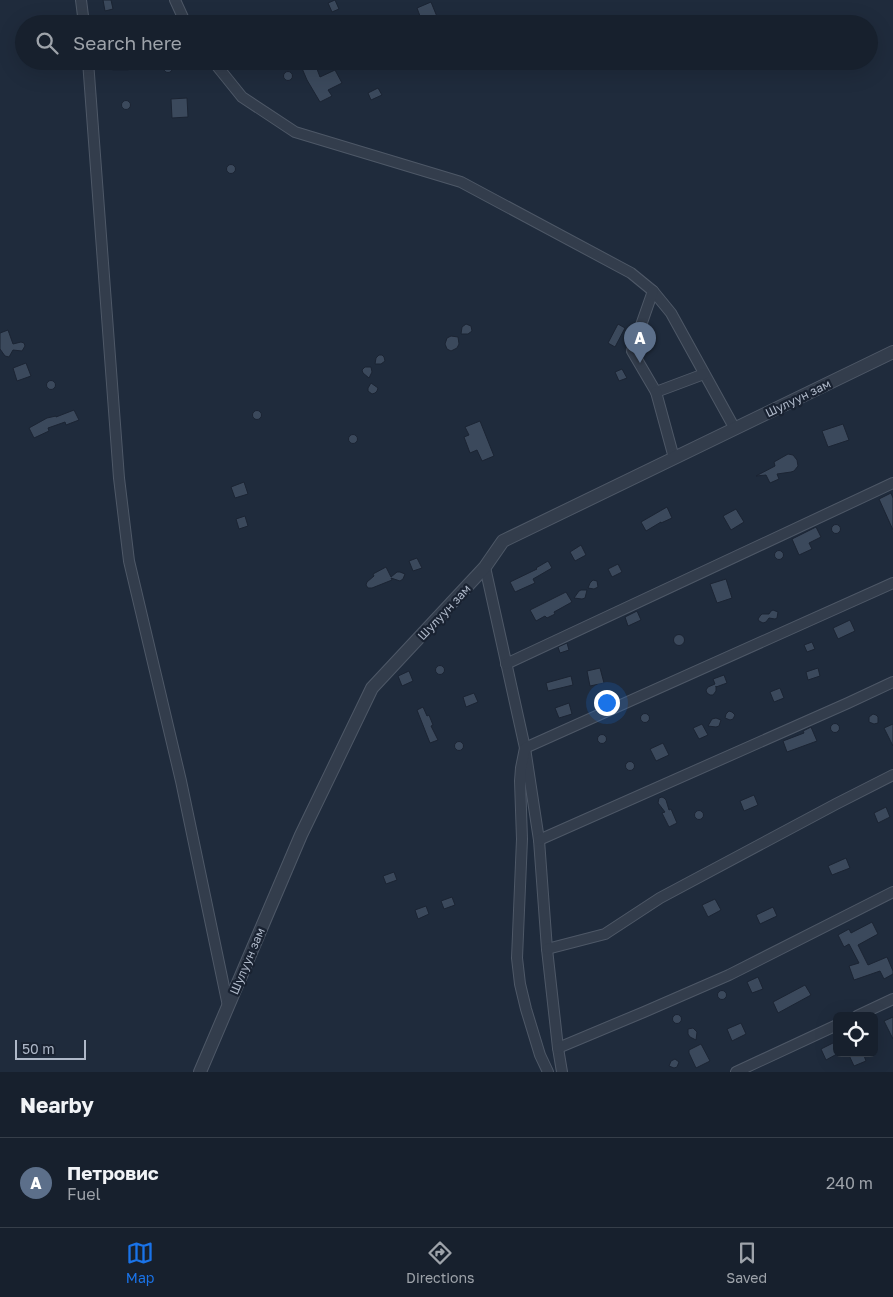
<!DOCTYPE html>
<meta charset="utf-8">
<style>
:root{--surface:#17202d;--page:#202835;--text:#f1f3f6;--muted:#9ea3aa;--line:#363e49;--accent:#1a73e8}
body{margin:0;font-family:"Golos Text",sans-serif;background:var(--page);color:var(--text)}
.controls{position:absolute;right:15px;bottom:15px;display:grid;overflow:hidden;border-radius:8px;box-shadow:0 5px 20px #0002}
.controls button{width:45px;height:45px;display:grid;place-items:center;padding:0;border:0;border-bottom:1px solid var(--line);background:var(--surface);color:var(--text);font:25px sans-serif}
.scale{position:absolute;left:15px;bottom:12px;width:71px;box-sizing:border-box;padding-left:5px;border:2px solid #aeb8c8;border-top:0;font-size:14px;line-height:18px;white-space:nowrap;color:#aeb8c8;-webkit-text-stroke:4px #192231;paint-order:stroke}
.you{position:absolute;left:606px;top:702px;width:18px;height:18px;margin:-12px;border:4px solid #fff;border-radius:50%;background:#1a73e8;box-shadow:0 0 0 8px #1a73e833}
.badge{display:grid;place-items:center;width:32px;height:32px;border-radius:50%;background:var(--accent);color:#fff;font-size:16px;font-weight:700}
.pin{position:absolute;translate:-50% -41px;filter:drop-shadow(0 1px 2px #0008)}
.pin::after{content:'';position:absolute;top:26px;width:18px;height:15px;background:inherit;clip-path:polygon(0 0,100% 0,50% 100%)}
.list{margin:0;padding:0;list-style:none}
h2{display:flex;justify-content:space-between;align-items:center;height:65px;margin:0;padding:0 20px;font-size:21px}
h2 small{font-size:16px;font-weight:400;color:var(--muted)}
.list li{display:grid;grid-template-columns:32px 1fr auto;gap:15px;align-items:center;box-sizing:border-box;height:90px;padding:0 20px;border-top:1px solid var(--line)}
.list b{display:block;font-size:19px;white-space:nowrap}
.list p{margin:0;font-size:16px;white-space:nowrap;color:var(--muted)}
.list em{font-size:16px;font-style:normal;color:var(--muted)}
.icon{flex:none;width:28px;height:28px;fill:none;stroke:currentColor;stroke-width:2;stroke-linecap:round;stroke-linejoin:round}
.map{position:relative;flex:none;width:893px;height:1072px;overflow:hidden}
.search{position:absolute;background:var(--surface);box-shadow:0 5px 20px #0002;left:15px;right:15px;top:15px;height:55px;display:flex;align-items:center;gap:12px;box-sizing:border-box;padding:0 18px;border-radius:28px;color:var(--muted);font-size:19px}
.sheet{height:155px;background:var(--surface)}
nav{display:flex;justify-content:space-around;align-items:center;box-sizing:border-box;height:70px;border-top:1px solid var(--line);background:var(--surface);font-size:14px;color:var(--muted)}
nav a{display:grid;justify-items:center;gap:2px}
nav .on{color:var(--accent)}
.map>svg:first-child{display:block}
.building{fill:#3b495c;stroke:#1b2433}
.lines{fill:none;stroke-linecap:round;stroke-linejoin:round}
.minor-casing{stroke:#4e5867;stroke-width:12}
.tertiary-casing{stroke:#4e5867;stroke-width:14}
.minor{stroke:#333d4c;stroke-width:10}
.tertiary{stroke:#333d4c;stroke-width:12}
.labels{text-anchor:middle;dominant-baseline:central;stroke-width:4.5;stroke-linejoin:round;paint-order:stroke}
.street-label{font-size:12px;fill:#aeb8c8;stroke:#192231}
</style>
<div class="map">
<svg width="893" height="1072" viewBox="0 0 893 1072">
<rect width="100%" height="100%" fill="#1f2b3c"/>
<g class="building">
<polygon points="103,0 111,0 113,9 105,11"/>
<polygon points="335,0 339,9 332,12 328,3"/>
<polygon points="431,2 440,24 423,24 417,8"/>
<rect x="113" y="61" width="15" height="9"/>
<polygon points="312,61 314,61 320,77 335,70 342,83 328,90 332,96 320,102 307,80 301,66"/>
<circle cx="168" cy="68" r="4.5"/>
<circle cx="288" cy="76" r="4.5"/>
<polygon points="378,88 382,95 371,100 368,93"/>
<polygon points="187,98 188,117 172,118 171,99"/>
<circle cx="126" cy="105" r="4.5"/>
<circle cx="231" cy="169" r="4.5"/>
<polygon points="466,324 471,326 472,331 468,334 461,334 462,327"/>
<polygon points="618,324 625,328 615,347 608,343"/>
<polygon points="8,330 13,344 21,342 24,343 25,346 22,351 13,350 9,357 5,356 0,349 0,333"/>
<polygon points="451,336 458,337 459,344 457,348 451,351 447,349 445,344 447,338"/>
<polygon points="379,355 382,355 384,357 385,361 381,364 375,364 376,358"/>
<polygon points="26,363 31,376 17,381 13,368"/>
<polygon points="365,367 371,367 372,372 369,378 363,373 362,370"/>
<polygon points="622,369 627,378 619,381 615,372"/>
<circle cx="51" cy="385" r="4.5"/>
<polygon points="371,383 378,388 377,391 375,393 372,394 368,391 368,388"/>
<polygon points="74,410 79,420 66,425 65,422 48,428 49,431 34,438 29,428 47,418 56,416 56,417"/>
<circle cx="257" cy="415" r="4.5"/>
<polygon points="480,421 494,456 482,461 477,450 470,453 464,437 469,435 465,427"/>
<polygon points="843,424 849,440 828,447 822,431"/>
<circle cx="353" cy="439" r="4.5"/>
<polygon points="788,454 793,455 797,460 798,466 794,471 791,472 777,474 779,479 770,483 766,475 756,476 775,466 774,462"/>
<polygon points="244,482 248,494 235,498 231,487"/>
<polygon points="891,493 893,498 893,530 879,499"/>
<polygon points="667,507 672,518 661,523 661,522 646,531 641,522"/>
<polygon points="736,509 744,522 731,530 723,516"/>
<polygon points="245,516 248,526 239,529 236,519"/>
<circle cx="836" cy="529" r="4.5"/>
<polygon points="816,527 821,537 809,543 812,549 799,555 792,539"/>
<polygon points="581,545 586,555 575,561 570,552"/>
<circle cx="779" cy="555" r="4.5"/>
<polygon points="417,558 422,568 413,571 409,561"/>
<polygon points="548,561 552,568 533,579 535,583 515,592 510,582 537,569 536,568"/>
<polygon points="618,564 622,572 612,577 608,569"/>
<polygon points="386,567 391,577 397,572 400,572 405,574 403,579 400,581 391,578 392,580 372,588 368,588 366,585 367,582 374,576 373,574"/>
<polygon points="726,579 732,598 717,603 710,584"/>
<polygon points="593,580 597,581 598,587 594,589 588,588 590,583"/>
<polygon points="581,590 587,590 585,598 582,599 574,598 579,591"/>
<polygon points="566,592 572,602 554,612 555,614 547,618 545,616 536,621 530,610"/>
<polygon points="773,610 778,612 777,618 775,619 769,618 766,622 763,623 759,621 758,619 760,616 762,614 769,614 771,611"/>
<polygon points="637,611 641,620 628,626 625,617"/>
<polygon points="850,620 855,631 838,639 833,628"/>
<circle cx="679" cy="640" r="5.5"/>
<polygon points="812,642 815,649 807,652 804,645"/>
<polygon points="567,643 569,650 560,653 558,647"/>
<circle cx="440" cy="670" r="4.5"/>
<polygon points="600,668 604,683 590,686 587,671"/>
<polygon points="818,668 820,676 808,680 806,672"/>
<polygon points="409,671 413,681 402,686 398,676"/>
<polygon points="724,675 727,683 716,687 716,686 716,691 713,695 710,695 707,693 706,690 708,687 715,684 713,679"/>
<polygon points="571,676 573,685 548,691 546,683"/>
<polygon points="780,688 784,698 774,702 770,692"/>
<polygon points="474,693 478,702 466,707 463,697"/>
<polygon points="569,703 572,714 559,718 555,708"/>
<polygon points="423,707 427,716 429,715 433,725 431,726 438,740 430,743 417,710"/>
<polygon points="729,711 732,712 735,715 733,719 730,720 725,718 726,714"/>
<circle cx="645" cy="718" r="4.5"/>
<polygon points="873,714 876,715 878,717 878,723 874,724 869,722 869,717"/>
<polygon points="716,718 721,720 719,726 716,727 708,726 712,719"/>
<circle cx="835" cy="728" r="4.5"/>
<polygon points="702,724 708,735 699,739 693,728"/>
<polygon points="893,724 893,746 884,728"/>
<polygon points="811,727 817,741 787,752 783,741 804,733 803,731"/>
<circle cx="602" cy="739" r="4.5"/>
<circle cx="459" cy="746" r="4.5"/>
<polygon points="663,743 669,755 656,761 650,749"/>
<circle cx="630" cy="766" r="4.5"/>
<polygon points="754,795 758,805 744,811 740,801"/>
<polygon points="662,797 664,798 666,800 669,810 671,809 677,823 669,827 662,813 665,812 658,803 659,798"/>
<polygon points="886,807 890,817 878,823 874,813"/>
<circle cx="699" cy="815" r="4.5"/>
<polygon points="846,858 850,868 832,875 828,866"/>
<polygon points="394,872 397,880 386,884 383,876"/>
<polygon points="452,897 455,905 444,909 441,901"/>
<polygon points="715,899 721,910 708,917 702,905"/>
<polygon points="426,906 429,914 418,919 415,910"/>
<polygon points="773,907 777,916 760,924 756,915"/>
<polygon points="872,922 878,934 858,945 868,965 887,957 893,971 893,974 884,979 880,971 854,980 849,966 859,963 849,944 844,947 838,935 849,929 851,933"/>
<polygon points="758,977 763,989 752,993 747,982"/>
<polygon points="805,985 811,995 778,1013 773,1002"/>
<circle cx="722" cy="995" r="4.5"/>
<circle cx="677" cy="1019" r="4.5"/>
<polygon points="893,1017 893,1039 884,1021"/>
<polygon points="741,1023 746,1034 732,1041 727,1029"/>
<polygon points="693,1028 697,1032 696,1040 690,1037 688,1034 688,1029"/>
<polygon points="837,1041 837,1054 826,1060 821,1049"/>
<polygon points="701,1044 710,1061 696,1068 689,1053 689,1050"/>
<polygon points="848,1053 863,1053 866,1061 854,1066"/>
<polygon points="675,1059 679,1062 677,1067 674,1068 669,1066 671,1061"/>
</g>
<g class="lines">
<g class="minor-casing">
<g id="minor">
<polyline points="81,0 84,24"/>
<polyline points="175,0 186,24"/>
<polyline points="88,61 119,478 129,561 181,781 228,1006"/>
<polyline points="213,61 242,97 295,132 461,182 631,273 653,291 671,313 735,429"/>
<polyline points="653,291 632,351 656,392 704,374"/>
<polyline points="656,392 674,458"/>
<polyline points="485,567 525,748 539,840 547,949 558,1048 562,1072"/>
<polyline points="506,664 893,483"/>
<polyline points="539,840 848,703 893,682"/>
<polyline points="547,949 605,934 660,898 836,804 893,775"/>
<polyline points="857,1016 893,999"/>
<polyline points="558,1048 644,1012 729,975 893,892"/>
<polyline points="548,1072 540,1055 526,1009 520,984 517,958 522,839 520,781 521,768 525,748 893,583"/>
<polyline points="736,1072 837,1025"/>
</g>
</g>
<g class="tertiary-casing">
<polyline id="tertiary" points="200,1072 301,835 372,688 485,567 503,541 893,352"/>
</g>
<use href="#minor" class="minor"/>
<use href="#tertiary" class="tertiary"/>
</g>
<g class="labels">
<g class="street-label">
<text transform="translate(798 398) rotate(-26)">Шулуун зам</text>
<text transform="translate(444 612) rotate(-47)">Шулуун зам</text>
<text transform="translate(247 961) rotate(-67)">Шулуун зам</text>
</g>
</g>
</svg>
<div class="controls">
<button><svg class="icon" aria-label="locate" viewBox="0 0 24 24"><circle cx="12" cy="12" r="6"/><path d="M12 2v4M12 18v4M2 12h4M18 12h4"/></svg></button>
</div>
<div class="scale">50 m</div>
<div class="you"></div>
<div class="pin badge" style="left:640px;top:363px;background:#5c6f8a">A</div>
<div class="search"><svg class="icon" aria-label="search" viewBox="0 0 24 24"><circle cx="10" cy="10" r="6"/><path d="M15 15l6 6"/></svg>Search here</div>
</div>
<section class="sheet">
<h2>Nearby<small></small></h2>
<ul class="list">
<li><span class="badge" style="background:#5c6f8a">A</span><div><b>Петровис</b><p>Fuel</p></div><em>240 m</em></li>
</ul>
</section>
<nav>
<a class="on"><svg class="icon" aria-label="map" viewBox="0 0 24 24"><path d="M3 6l6-2 6 2 6-2v14l-6 2-6-2-6 2zM9 4v14M15 6v14"/></svg>Map</a>
<a><svg class="icon" aria-label="directions" viewBox="0 0 24 24"><path d="M12 3l9 9-9 9-9-9zM9 14v-3h6M13 9l2 2-2 2"/></svg>Directions</a>
<a><svg class="icon" aria-label="saved" viewBox="0 0 24 24"><path d="M7 4h10v16l-5-4-5 4z"/></svg>Saved</a>
</nav>
